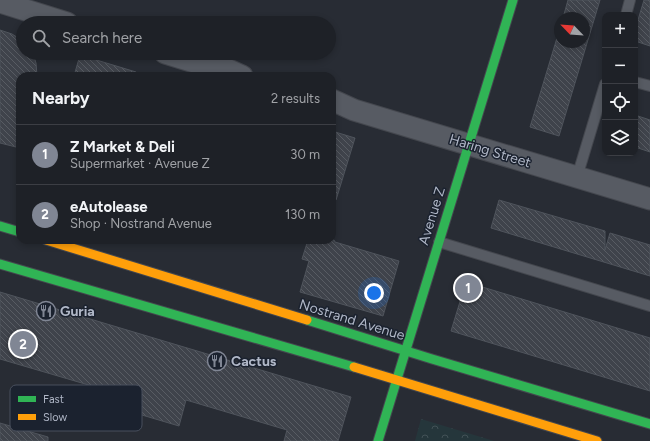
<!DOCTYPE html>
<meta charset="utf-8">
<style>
:root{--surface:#1e2127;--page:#26292f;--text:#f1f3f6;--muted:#a1a3a7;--line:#3c3e44;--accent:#808694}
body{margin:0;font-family:Figtree,sans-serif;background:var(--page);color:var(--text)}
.controls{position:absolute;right:12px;top:12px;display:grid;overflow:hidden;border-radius:8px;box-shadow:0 2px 6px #0003}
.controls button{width:36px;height:36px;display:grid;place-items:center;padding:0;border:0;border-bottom:1px solid var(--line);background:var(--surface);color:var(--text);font:20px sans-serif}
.compass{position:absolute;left:554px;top:12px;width:36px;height:36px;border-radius:50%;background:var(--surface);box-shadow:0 2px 6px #0003;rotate:295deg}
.you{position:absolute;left:374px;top:293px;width:14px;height:14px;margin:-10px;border:3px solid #fff;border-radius:50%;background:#1a73e8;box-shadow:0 0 0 6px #1a73e833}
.badge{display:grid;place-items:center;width:26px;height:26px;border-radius:50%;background:var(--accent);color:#fff;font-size:13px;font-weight:700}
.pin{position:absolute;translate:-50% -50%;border:2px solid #fff;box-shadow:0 1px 4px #0006}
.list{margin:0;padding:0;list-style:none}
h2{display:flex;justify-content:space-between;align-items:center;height:52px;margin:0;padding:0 16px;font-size:17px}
h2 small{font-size:13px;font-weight:400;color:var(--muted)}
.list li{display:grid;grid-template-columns:26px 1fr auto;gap:12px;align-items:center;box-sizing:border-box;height:60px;padding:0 16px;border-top:1px solid var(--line)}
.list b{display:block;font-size:15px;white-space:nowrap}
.list p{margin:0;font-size:13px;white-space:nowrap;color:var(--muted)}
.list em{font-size:13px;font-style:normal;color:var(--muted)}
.icon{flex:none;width:22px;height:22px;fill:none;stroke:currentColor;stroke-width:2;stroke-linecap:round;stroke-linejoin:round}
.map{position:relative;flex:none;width:650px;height:441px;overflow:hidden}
.search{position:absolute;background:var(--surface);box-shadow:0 2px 6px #0003;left:16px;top:16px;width:320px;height:44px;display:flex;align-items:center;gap:10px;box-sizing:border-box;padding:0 14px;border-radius:22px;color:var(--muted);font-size:15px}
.panel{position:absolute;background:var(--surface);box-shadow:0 2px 6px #0003;left:16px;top:72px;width:320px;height:172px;border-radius:12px}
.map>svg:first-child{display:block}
.forest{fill:url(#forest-crowns)}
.building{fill:url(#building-back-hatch);stroke:#4f545c}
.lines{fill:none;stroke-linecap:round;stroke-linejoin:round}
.lane-casing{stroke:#44474e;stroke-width:12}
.street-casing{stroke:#44474e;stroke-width:23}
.fast-casing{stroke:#44474e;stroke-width:11}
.slow-casing{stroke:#44474e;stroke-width:11}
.lane{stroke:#575b63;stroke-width:10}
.street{stroke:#575b63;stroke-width:21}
.fast{stroke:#30b455;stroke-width:9}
.slow{stroke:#ff9f0a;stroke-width:9}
.labels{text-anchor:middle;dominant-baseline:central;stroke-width:3;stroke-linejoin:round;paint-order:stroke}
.street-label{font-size:14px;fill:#b0b7c7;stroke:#1b222f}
.poi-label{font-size:14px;font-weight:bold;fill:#b0b7c7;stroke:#1b222f;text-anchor:start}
.key{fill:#1b222f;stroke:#484f5d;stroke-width:1}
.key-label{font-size:11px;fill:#b0b7c7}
</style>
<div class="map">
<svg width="650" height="441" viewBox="0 0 650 441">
<defs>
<pattern id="forest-crowns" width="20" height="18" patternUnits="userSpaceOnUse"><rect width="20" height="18" fill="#25363b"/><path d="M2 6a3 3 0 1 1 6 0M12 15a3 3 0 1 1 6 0" fill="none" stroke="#425156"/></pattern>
<pattern id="building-back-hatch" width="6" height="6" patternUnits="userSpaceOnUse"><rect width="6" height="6" fill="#3f434b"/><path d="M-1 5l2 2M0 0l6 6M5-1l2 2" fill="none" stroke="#585c63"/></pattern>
</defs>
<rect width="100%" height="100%" fill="#282c34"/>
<polygon class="forest" points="421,419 494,441 415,441"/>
<g class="building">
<polygon points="568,0 600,0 559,136 530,127 560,28 560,42 584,42 584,18 563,18"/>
<polygon points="644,0 650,0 650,46 635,41 635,30"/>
<polygon points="0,30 12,34 23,41 23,53 33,53 36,63 37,76 20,76 20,148 0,143"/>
<polygon points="80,55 136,72 136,76 74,76"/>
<polygon points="635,115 650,120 650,152 635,147"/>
<polygon points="332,131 355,138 336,200 332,200"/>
<polygon points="499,200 605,231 605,250 610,233 650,245 650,276 491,228"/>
<polygon points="308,240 334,240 335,242 399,261 383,316 300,292 309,261 302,259"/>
<polygon points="466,282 650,338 650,391 451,331"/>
<polygon points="0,292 351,397 338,441 284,441 287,430 186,400 179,426 88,399 92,386 0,359"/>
<polygon points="0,423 48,437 48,441 0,441"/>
</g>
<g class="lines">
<g class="lane-casing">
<g id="lane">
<polyline points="626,15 630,0"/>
<polyline points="635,82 650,86"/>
<polyline points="577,177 605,84"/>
<polyline points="439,242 650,306"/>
</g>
</g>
<g class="street-casing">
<g id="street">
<polyline points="0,2 67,23"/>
<polyline points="165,53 194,62 218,65 242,76"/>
<polyline points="332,100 354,110 650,199"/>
</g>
</g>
<g class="fast-casing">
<g id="fast">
<polyline points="0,226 20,232"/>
<polyline points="0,264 354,367"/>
<polyline points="307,320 432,359 650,424"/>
<polyline points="378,441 513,0"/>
</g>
</g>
<g class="slow-casing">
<g id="slow">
<polyline points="46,240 307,320"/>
<polyline points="354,367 597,441"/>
</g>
</g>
<use href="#lane" class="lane"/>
<use href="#street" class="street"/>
<use href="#fast" class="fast"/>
<use href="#slow" class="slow"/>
</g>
<defs>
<g id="restaurant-ring" transform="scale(1)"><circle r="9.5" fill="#1b222f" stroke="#808694" stroke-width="1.5"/><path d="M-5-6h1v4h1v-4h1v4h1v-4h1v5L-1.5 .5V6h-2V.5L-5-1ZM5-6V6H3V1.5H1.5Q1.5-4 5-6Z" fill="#808694"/></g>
</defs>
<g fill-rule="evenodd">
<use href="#restaurant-ring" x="46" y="311"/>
<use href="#restaurant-ring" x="217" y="361"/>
</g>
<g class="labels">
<g class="street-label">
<text transform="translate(490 151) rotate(17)">Haring Street</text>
<text transform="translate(432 216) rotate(-73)">Avenue Z</text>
<text transform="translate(352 320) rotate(17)">Nostrand Avenue</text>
</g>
<g class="poi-label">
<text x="60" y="311">Guria</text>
<text x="231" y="361">Cactus</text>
</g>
</g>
<rect x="10" y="385" width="132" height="46" rx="6" class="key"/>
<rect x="18" y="396" width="18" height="6" fill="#30b455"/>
<rect x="18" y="414" width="18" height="6" fill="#ff9f0a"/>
<g class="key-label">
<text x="43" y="403">Fast</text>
<text x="43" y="421">Slow</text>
</g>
</svg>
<div class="controls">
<button>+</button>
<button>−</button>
<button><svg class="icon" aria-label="locate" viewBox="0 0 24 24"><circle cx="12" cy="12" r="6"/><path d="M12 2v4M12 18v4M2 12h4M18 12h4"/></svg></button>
<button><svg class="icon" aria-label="layers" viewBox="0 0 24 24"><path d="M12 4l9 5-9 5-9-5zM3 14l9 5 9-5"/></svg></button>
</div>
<svg class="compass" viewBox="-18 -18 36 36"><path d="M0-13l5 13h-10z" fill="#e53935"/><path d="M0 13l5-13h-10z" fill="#a1a3a7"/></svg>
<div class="you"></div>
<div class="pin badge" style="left:468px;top:288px">1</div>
<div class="pin badge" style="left:23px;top:344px">2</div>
<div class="search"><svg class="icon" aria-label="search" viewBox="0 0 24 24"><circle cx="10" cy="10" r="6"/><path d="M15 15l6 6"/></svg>Search here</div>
<section class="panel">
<h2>Nearby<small>2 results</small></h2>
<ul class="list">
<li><span class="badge">1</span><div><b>Z Market &amp; Deli</b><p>Supermarket · Avenue Z</p></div><em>30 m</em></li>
<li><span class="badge">2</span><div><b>eAutolease</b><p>Shop · Nostrand Avenue</p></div><em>130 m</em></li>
</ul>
</section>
</div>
